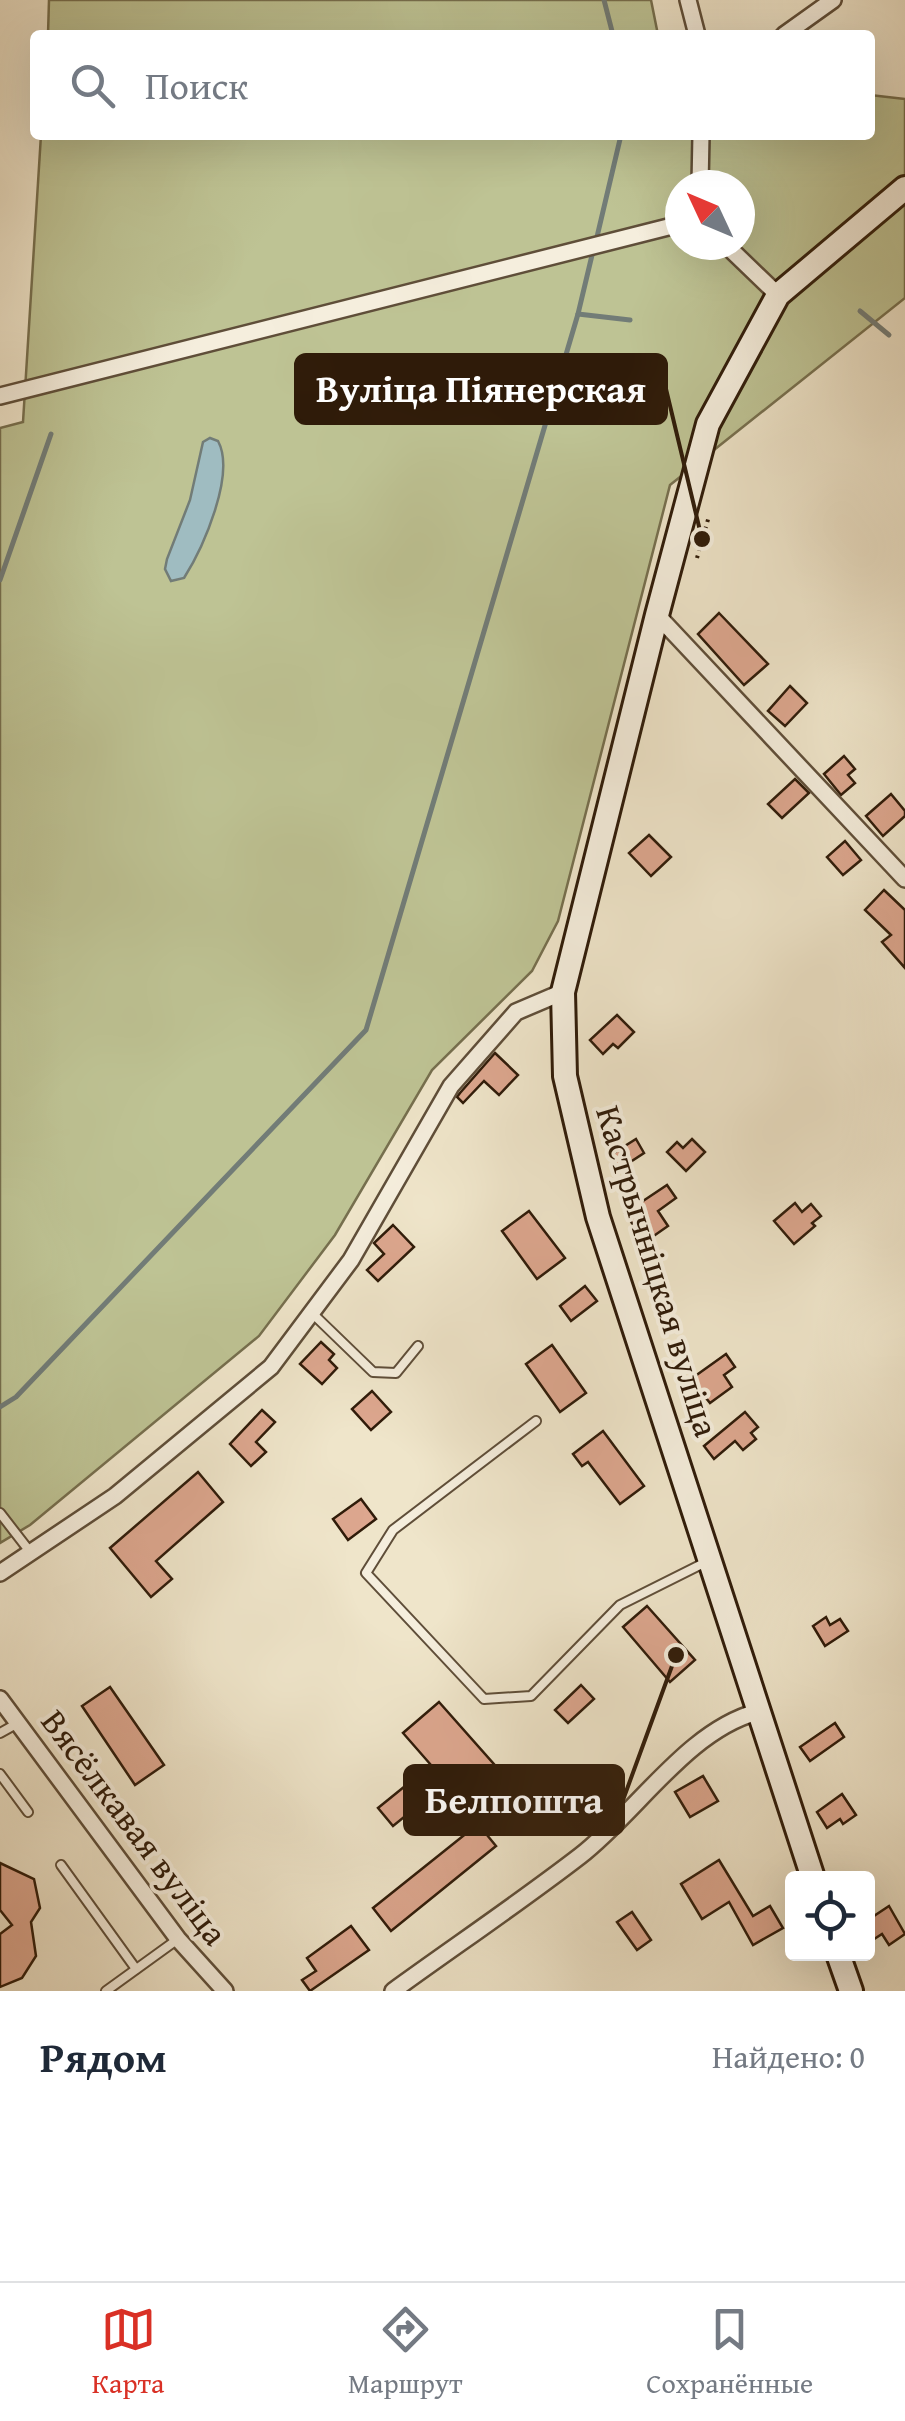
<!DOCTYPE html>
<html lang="ru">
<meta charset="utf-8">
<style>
:root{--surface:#fff;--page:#f2f2f3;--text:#1f2937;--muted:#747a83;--line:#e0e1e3;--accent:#d93025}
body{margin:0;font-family:"Gentium Book Plus",serif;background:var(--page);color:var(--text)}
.controls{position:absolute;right:30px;bottom:30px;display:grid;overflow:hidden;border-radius:10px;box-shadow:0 10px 40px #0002}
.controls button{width:90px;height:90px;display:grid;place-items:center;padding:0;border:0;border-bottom:2px solid var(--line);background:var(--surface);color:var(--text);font:50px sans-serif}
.compass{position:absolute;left:665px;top:170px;width:90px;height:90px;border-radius:50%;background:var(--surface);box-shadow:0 10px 40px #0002;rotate:314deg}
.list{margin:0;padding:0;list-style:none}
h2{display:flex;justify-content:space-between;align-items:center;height:130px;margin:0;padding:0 40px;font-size:42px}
h2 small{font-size:32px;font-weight:400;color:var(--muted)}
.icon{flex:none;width:55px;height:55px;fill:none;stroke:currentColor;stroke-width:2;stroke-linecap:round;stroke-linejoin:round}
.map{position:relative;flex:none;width:905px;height:1991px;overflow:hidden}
.search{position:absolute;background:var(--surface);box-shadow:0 10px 40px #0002;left:30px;right:30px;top:30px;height:110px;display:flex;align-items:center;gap:25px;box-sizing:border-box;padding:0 35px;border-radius:10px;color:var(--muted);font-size:38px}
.sheet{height:290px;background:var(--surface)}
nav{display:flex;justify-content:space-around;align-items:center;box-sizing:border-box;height:140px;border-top:2px solid var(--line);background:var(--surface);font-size:28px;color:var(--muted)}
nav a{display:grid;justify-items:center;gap:5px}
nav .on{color:var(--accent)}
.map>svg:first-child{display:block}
.green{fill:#bec394;stroke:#766f4e;stroke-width:2.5;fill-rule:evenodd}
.water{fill:#9fbcc1;stroke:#727c77;stroke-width:2.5}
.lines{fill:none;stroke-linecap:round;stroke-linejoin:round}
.stream{stroke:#727c77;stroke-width:5}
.building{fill:#dda78f;stroke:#2f1b09;stroke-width:2.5}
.lane-casing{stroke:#5f4e39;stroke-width:12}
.street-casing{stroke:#5f4e39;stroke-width:20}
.secondary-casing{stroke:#2f1b09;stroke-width:28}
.path{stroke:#2f1b09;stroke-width:4;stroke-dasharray:2.5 5;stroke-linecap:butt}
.lane{stroke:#f5eedd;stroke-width:8}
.street{stroke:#f5eedd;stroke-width:15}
.secondary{stroke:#f5eedd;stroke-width:22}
.labels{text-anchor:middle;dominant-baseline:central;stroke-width:8;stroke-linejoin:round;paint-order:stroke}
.street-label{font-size:35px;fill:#2f1b09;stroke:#f5eedd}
.leader{fill:none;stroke:#2f1b09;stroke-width:4}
.callout-dot{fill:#2f1b09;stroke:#f5eedd;stroke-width:4}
.callout{fill:#2f1b09;stroke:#2f1b09;stroke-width:4}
.callout-label{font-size:38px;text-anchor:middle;font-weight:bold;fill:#fff}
</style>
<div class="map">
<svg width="905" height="1991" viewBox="0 0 905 1991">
<rect width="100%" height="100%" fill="#efe5ca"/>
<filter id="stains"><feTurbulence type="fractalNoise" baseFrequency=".002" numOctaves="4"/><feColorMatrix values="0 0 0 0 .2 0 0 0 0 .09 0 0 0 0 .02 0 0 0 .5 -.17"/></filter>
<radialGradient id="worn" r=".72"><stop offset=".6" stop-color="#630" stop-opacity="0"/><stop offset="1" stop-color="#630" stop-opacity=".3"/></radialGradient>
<g class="green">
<polygon points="49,0 651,0 658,35 48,35"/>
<path d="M 870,95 L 905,99 L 905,298 L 670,485 L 558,921 L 532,971 L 432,1070 L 335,1235 L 259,1336 L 30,1525 L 0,1543 L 0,428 L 23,422 L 41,135 L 870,135 ZM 680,185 L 740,185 L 740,245 L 680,245 Z"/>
</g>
<path class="water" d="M 210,438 L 218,441 C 236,474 203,548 184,578 L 171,581 L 165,569 L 167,559 L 190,500 L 203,442 Z"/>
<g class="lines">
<g class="stream">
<polyline points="604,0 613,35"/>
<polyline points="596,241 621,135"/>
<polyline points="860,311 889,335"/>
<polyline points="578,314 630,320"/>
<polyline points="0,580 51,434"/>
<polyline points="0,1407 16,1397 366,1030 578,314 593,251"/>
</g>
</g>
<g class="building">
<polygon points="719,613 768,664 744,685 698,634"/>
<polygon points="790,686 807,703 785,726 768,711"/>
<polygon points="844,756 855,769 848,775 855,783 841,795 824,774"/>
<polygon points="795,779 809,793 782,818 768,804"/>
<polygon points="891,794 905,811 905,816 883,836 866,816"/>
<polygon points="649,835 671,857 651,876 629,853"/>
<polygon points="845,841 861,860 843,875 827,857"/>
<polygon points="884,890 905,910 905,968 882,942 891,935 865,910"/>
<polygon points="617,1015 634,1032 618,1048 613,1044 603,1054 590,1040"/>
<polygon points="495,1053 518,1075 499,1095 484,1081 463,1103 457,1097 460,1093"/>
<polygon points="636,1139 644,1153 618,1170 609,1156"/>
<polygon points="692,1139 705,1152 686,1171 667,1152 677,1142 683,1148"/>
<polygon points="667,1185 676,1198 658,1211 668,1226 645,1242 625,1213"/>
<polygon points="795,1203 802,1212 811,1204 821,1216 812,1223 815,1226 794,1244 774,1221"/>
<polygon points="529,1211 565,1258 537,1279 502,1231"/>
<polygon points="393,1225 414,1247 378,1281 367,1270 384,1254 374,1243"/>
<polygon points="585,1286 597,1301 571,1321 560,1306"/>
<polygon points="321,1342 334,1354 329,1360 337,1368 322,1384 300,1364"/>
<polygon points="552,1345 586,1393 560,1412 526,1364"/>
<polygon points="726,1354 735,1367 724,1375 732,1387 710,1403 691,1379"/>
<polygon points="372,1391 391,1412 371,1430 352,1409"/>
<polygon points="262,1410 275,1422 256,1442 266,1452 251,1466 230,1444"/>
<polygon points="745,1412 758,1427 751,1433 756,1439 743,1450 735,1441 714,1459 704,1446"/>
<polygon points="603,1431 644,1486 620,1504 588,1462 582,1466 573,1454"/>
<polygon points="198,1472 223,1502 156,1561 172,1579 151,1597 110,1548"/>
<polygon points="361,1499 376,1519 348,1540 333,1519"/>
<polygon points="647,1606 695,1660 670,1682 623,1627"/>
<polygon points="826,1617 830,1625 840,1619 848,1631 825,1646 813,1626"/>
<polygon points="581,1685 594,1699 568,1723 555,1710"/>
<polygon points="110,1687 164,1765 135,1785 82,1706"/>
<polygon points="439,1702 500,1771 464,1802 444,1779 411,1806 414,1809 393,1826 378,1808 431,1765 403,1733"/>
<polygon points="835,1723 844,1737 810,1761 800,1747"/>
<polygon points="703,1776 718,1801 690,1817 675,1792"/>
<polygon points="842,1794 856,1815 843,1824 840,1819 827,1828 817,1812"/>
<polygon points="478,1824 496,1846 391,1931 373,1908"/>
<polygon points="719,1860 753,1916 770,1906 783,1928 753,1945 729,1902 702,1919 681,1884"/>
<polygon points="0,1863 34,1879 40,1908 31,1922 36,1956 22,1978 0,1987 0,1934 12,1925 0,1910"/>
<polygon points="889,1906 905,1934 889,1945 882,1934 868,1943 868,1920"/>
<polygon points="632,1912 651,1940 637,1950 617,1922"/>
<polygon points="351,1926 369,1950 310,1991 302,1980 316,1971 307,1958"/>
</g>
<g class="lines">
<g class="lane-casing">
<g id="lane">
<polyline points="312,1313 373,1372 396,1373 418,1346"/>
<polyline points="536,1421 393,1530 366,1573 484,1699 531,1696 620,1605 706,1562"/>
<polyline points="0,1513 31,1553"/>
<polyline points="0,1733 18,1723"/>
<polyline points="0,1774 28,1812"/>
<polyline points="61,1865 136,1969"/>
<polyline points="106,1991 178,1939"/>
</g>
</g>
<g class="street-casing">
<g id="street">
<polyline points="688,0 697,35"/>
<polyline points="784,35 833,0"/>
<polyline points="700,185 701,135"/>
<polyline points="726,245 778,295"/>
<polyline points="0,396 680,224"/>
<polyline points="657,615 905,879"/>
<polyline points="0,1573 115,1496 271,1367 351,1260 451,1086 516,1012 563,992"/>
<polyline points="0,1699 178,1939 225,1991"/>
<path d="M 393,1991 C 455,1946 519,1903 580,1856 C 637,1812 687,1731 757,1712"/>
</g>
</g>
<g class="secondary-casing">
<g id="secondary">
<polyline points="813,1878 598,1217 565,1076 563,992 657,615 708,424 778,295 905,188"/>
<polyline points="838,1954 851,1991"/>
</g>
</g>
<polyline class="path" points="697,558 709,516"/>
<use href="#lane" class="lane"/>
<use href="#street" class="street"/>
<use href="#secondary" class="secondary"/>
</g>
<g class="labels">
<g class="street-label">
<text transform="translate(658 1271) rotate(73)">Кастрычніцкая вуліца</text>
<text transform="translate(135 1827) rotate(53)">Вясёлкавая вуліца</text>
</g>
</g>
<path class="leader" d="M702 539L666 389M676 1655L623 1800"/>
<g class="callout-dot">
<circle cx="702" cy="539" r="10"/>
<circle cx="676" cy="1655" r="10"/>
</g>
<g class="callout">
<rect x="296" y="355" width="370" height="68" rx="10"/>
<rect x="405" y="1766" width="218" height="68" rx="10"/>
</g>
<g class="callout-label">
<text x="481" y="402">Вуліца Піянерская</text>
<text x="514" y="1813">Белпошта</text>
</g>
<rect width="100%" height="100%" filter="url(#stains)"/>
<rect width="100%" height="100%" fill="url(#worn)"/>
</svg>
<div class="controls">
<button><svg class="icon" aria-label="locate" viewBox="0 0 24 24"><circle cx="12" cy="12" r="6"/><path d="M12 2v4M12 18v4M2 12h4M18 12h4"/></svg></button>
</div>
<svg class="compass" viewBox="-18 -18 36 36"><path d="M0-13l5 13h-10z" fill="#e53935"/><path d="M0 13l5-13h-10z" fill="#747a83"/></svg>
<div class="search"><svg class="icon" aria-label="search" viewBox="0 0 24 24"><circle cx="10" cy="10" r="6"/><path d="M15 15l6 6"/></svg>Поиск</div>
</div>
<section class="sheet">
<h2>Рядом<small>Найдено: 0</small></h2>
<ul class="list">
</ul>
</section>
<nav>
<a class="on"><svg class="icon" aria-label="map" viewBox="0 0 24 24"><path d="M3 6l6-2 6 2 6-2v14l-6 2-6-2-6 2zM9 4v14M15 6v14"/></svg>Карта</a>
<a><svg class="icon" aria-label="directions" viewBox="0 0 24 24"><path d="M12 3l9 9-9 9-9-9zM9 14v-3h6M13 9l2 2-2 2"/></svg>Маршрут</a>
<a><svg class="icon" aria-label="saved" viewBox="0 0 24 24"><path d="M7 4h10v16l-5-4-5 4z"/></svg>Сохранённые</a>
</nav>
